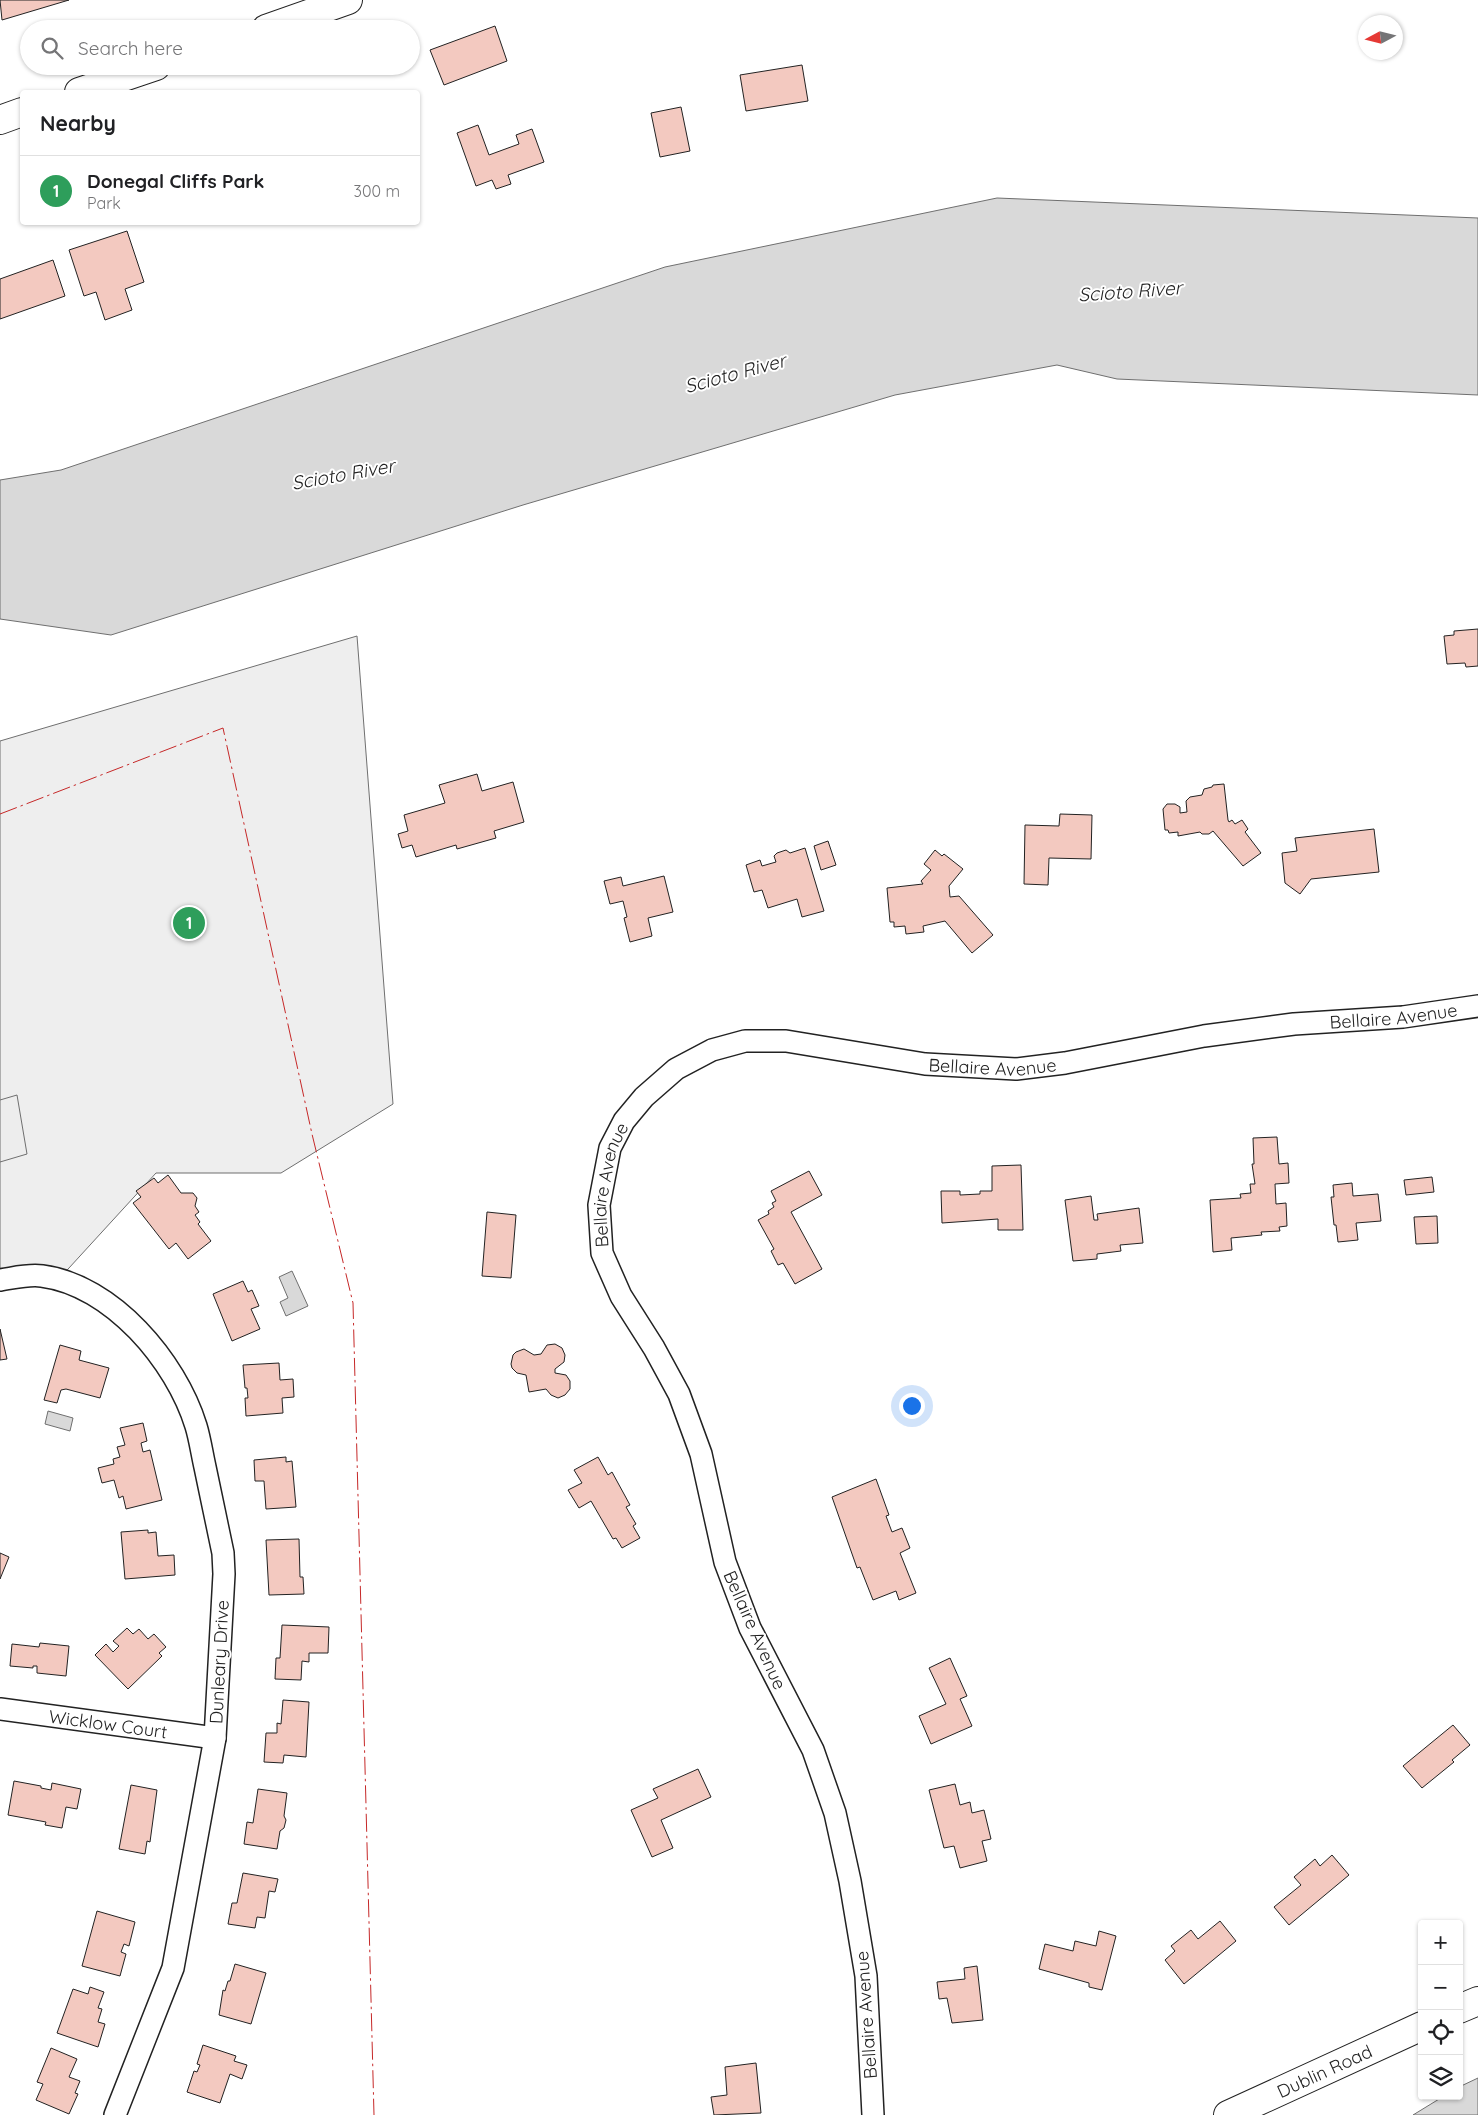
<!DOCTYPE html>
<meta charset="utf-8">
<style>
:root{--surface:#fff;--page:#f2f2f2;--text:#202124;--muted:#757577;--line:#e0e0e0;--accent:#c62828}
body{margin:0;font-family:Quicksand,sans-serif;background:var(--page);color:var(--text)}
.controls{position:absolute;right:15px;bottom:15px;display:grid;overflow:hidden;border-radius:5px;box-shadow:0 1px 4px #0004}
.controls button{width:45px;height:45px;display:grid;place-items:center;padding:0;border:0;border-bottom:1px solid var(--line);background:var(--surface);color:var(--text);font:25px sans-serif}
.compass{position:absolute;left:1358px;top:15px;width:45px;height:45px;border-radius:50%;background:var(--surface);box-shadow:0 1px 4px #0004;rotate:263deg}
.you{position:absolute;left:911px;top:1405px;width:18px;height:18px;margin:-12px;border:4px solid #fff;border-radius:50%;background:#1a73e8;box-shadow:0 0 0 8px #1a73e833}
.badge{display:grid;place-items:center;width:32px;height:32px;border-radius:50%;background:var(--accent);color:#fff;font-size:16px;font-weight:700}
.pin{position:absolute;translate:-50% -50%;border:2px solid #fff;box-shadow:0 1px 5px #0006}
.list{margin:0;padding:0;list-style:none}
h2{display:flex;justify-content:space-between;align-items:center;height:65px;margin:0;padding:0 20px;font-size:21px}
h2 small{font-size:16px;font-weight:400;color:var(--muted)}
.list li{display:grid;grid-template-columns:32px 1fr auto;gap:15px;align-items:center;box-sizing:border-box;height:70px;padding:0 20px;border-top:1px solid var(--line)}
.list b{display:block;font-size:19px;white-space:nowrap}
.list p{margin:0;font-size:16px;white-space:nowrap;color:var(--muted)}
.list em{font-size:16px;font-style:normal;color:var(--muted)}
.icon{flex:none;width:28px;height:28px;fill:none;stroke:currentColor;stroke-width:2;stroke-linecap:round;stroke-linejoin:round}
.map{position:relative;flex:none;width:1478px;height:2115px;overflow:hidden}
.search{position:absolute;background:var(--surface);box-shadow:0 1px 4px #0004;left:20px;top:20px;width:400px;height:55px;display:flex;align-items:center;gap:12px;box-sizing:border-box;padding:0 18px;border-radius:28px;color:var(--muted);font-size:19px}
.panel{position:absolute;background:var(--surface);box-shadow:0 1px 4px #0004;left:20px;top:90px;width:400px;height:135px;border-radius:5px}
.map>svg:first-child{display:block}
.green{fill:#eee;stroke:#6f6f6f}
.parking{fill:#ededed;stroke:#6f6f6f}
.water{fill:#d9d9d9;stroke:#6f6f6f}
.building{fill:#f3c9c0;stroke:#222}
.lines{fill:none;stroke-linecap:round;stroke-linejoin:round}
.minor-casing{stroke:#222;stroke-width:24}
.major-casing{stroke:#222;stroke-width:30}
.minor{stroke:#fff;stroke-width:21}
.major{stroke:#fff;stroke-width:28}
.power{stroke:#c62828;stroke-width:1;stroke-dasharray:18 4 2.5 4;stroke-linecap:butt}
.labels{text-anchor:middle;dominant-baseline:central;stroke-width:4;stroke-linejoin:round;paint-order:stroke}
.street-label{font-size:18px;fill:#222;stroke:#fff}
.water-label{font-size:19px;font-style:italic;fill:#222;stroke:#fff}
</style>
<div class="map">
<svg width="1478" height="2115" viewBox="0 0 1478 2115">
<rect width="100%" height="100%" fill="#fff"/>
<polygon class="green" points="357,636 393,1104 281,1173 156,1173 58,1280 0,1280 0,741"/>
<polygon class="parking" points="17,1095 27,1154 0,1162 0,1100"/>
<g class="water">
<polygon points="997,198 1478,218 1478,395 1117,379 1057,365 895,395 523,505 111,635 0,619 0,480 61,470 665,267"/>
<polygon points="292,1271 308,1306 286,1316 280,1302 288,1298 279,1277"/>
<polygon points="48,1411 73,1418 70,1431 45,1424"/>
<polygon points="1478,2078 1478,2115 1413,2115 1444,2096 1459,2096 1459,2087"/>
</g>
<g class="building">
<polygon points="0,0 69,0 2,20"/>
<polygon points="495,26 507,61 444,85 430,50"/>
<polygon points="802,65 808,101 746,111 740,75"/>
<polygon points="681,107 690,151 660,157 651,113"/>
<polygon points="478,125 489,155 519,144 516,135 532,129 544,162 508,175 511,184 496,189 492,180 476,186 457,133"/>
<polygon points="127,231 144,282 125,289 132,310 105,320 96,292 84,296 69,250"/>
<polygon points="53,260 65,296 0,319 0,279"/>
<polygon points="1478,629 1478,666 1466,667 1465,663 1447,664 1444,636 1454,635 1454,631"/>
<polygon points="477,774 482,791 513,782 524,822 494,831 496,838 457,849 456,845 416,857 412,845 402,848 398,834 408,831 404,815 445,803 439,785"/>
<polygon points="1224,784 1228,820 1229,822 1232,820 1235,824 1242,820 1248,829 1245,832 1261,853 1243,866 1213,831 1209,834 1202,834 1200,832 1178,836 1178,832 1169,833 1168,830 1165,830 1163,809 1167,804 1175,804 1180,807 1180,813 1187,812 1186,801 1190,797 1202,795 1204,789 1212,787 1213,785"/>
<polygon points="1060,814 1092,815 1091,859 1049,858 1048,885 1024,884 1025,825 1059,826"/>
<polygon points="1374,829 1379,872 1311,879 1300,894 1285,883 1282,853 1297,851 1295,838"/>
<polygon points="828,841 836,865 821,870 814,846"/>
<polygon points="805,848 824,911 802,917 797,899 768,908 762,890 754,892 746,865 760,860 762,866 776,862 774,856 777,853 786,850 790,853"/>
<polygon points="935,850 942,856 944,854 963,869 949,886 950,897 959,896 993,935 972,953 945,921 923,926 924,932 906,934 905,926 894,927 894,922 890,922 887,888 923,884 921,881 931,870 924,864"/>
<polygon points="664,876 673,912 648,918 652,936 630,942 624,918 627,917 623,901 610,904 604,881 621,877 623,886"/>
<polygon points="1277,1137 1279,1164 1288,1163 1289,1183 1275,1184 1276,1204 1286,1203 1287,1226 1279,1227 1280,1231 1261,1232 1262,1235 1231,1238 1232,1250 1213,1252 1210,1200 1241,1198 1240,1194 1251,1193 1250,1184 1255,1184 1252,1164 1254,1164 1253,1138"/>
<polygon points="1021,1165 1023,1230 998,1230 998,1219 942,1223 941,1191 960,1191 960,1195 980,1194 980,1191 992,1191 992,1166"/>
<polygon points="809,1171 822,1195 791,1212 822,1269 795,1284 783,1263 778,1265 771,1251 774,1249 758,1220 769,1214 768,1211 774,1207 772,1203 776,1201 771,1191"/>
<polygon points="168,1175 181,1193 193,1193 197,1198 195,1206 199,1212 195,1215 200,1222 198,1224 211,1241 188,1259 176,1243 169,1249 133,1203 141,1197 136,1191 154,1178 158,1183"/>
<polygon points="1432,1177 1434,1192 1406,1195 1404,1180"/>
<polygon points="1352,1183 1353,1196 1378,1194 1381,1221 1356,1223 1358,1240 1338,1242 1336,1225 1334,1225 1331,1197 1334,1197 1333,1185"/>
<polygon points="1091,1196 1094,1220 1098,1220 1097,1214 1139,1208 1143,1243 1120,1245 1121,1251 1097,1254 1097,1259 1073,1261 1065,1200"/>
<polygon points="487,1212 516,1215 511,1278 482,1276"/>
<polygon points="1437,1216 1438,1243 1416,1244 1414,1217"/>
<polygon points="243,1281 248,1292 252,1290 259,1306 251,1309 260,1329 232,1341 213,1294"/>
<polygon points="0,1329 7,1359 0,1360"/>
<polygon points="555,1344 562,1348 565,1355 564,1362 555,1369 555,1373 566,1375 570,1381 570,1389 565,1395 558,1398 551,1395 546,1389 529,1392 526,1375 517,1373 512,1368 511,1364 513,1355 516,1352 524,1349 534,1355 541,1354 547,1345"/>
<polygon points="60,1345 81,1351 79,1360 109,1368 100,1398 66,1389 61,1390 57,1403 44,1400"/>
<polygon points="279,1363 280,1380 293,1379 294,1397 282,1398 283,1413 246,1416 245,1398 248,1398 247,1388 245,1388 243,1365"/>
<polygon points="143,1423 147,1441 141,1443 143,1452 150,1450 162,1500 126,1509 123,1496 119,1498 114,1480 102,1483 98,1468 114,1464 113,1459 120,1457 117,1447 125,1445 120,1428"/>
<polygon points="286,1457 286,1462 292,1461 296,1507 266,1509 264,1481 255,1481 254,1460"/>
<polygon points="598,1457 608,1475 612,1472 630,1505 626,1507 636,1524 633,1526 640,1538 622,1548 616,1538 613,1539 591,1501 579,1508 568,1490 582,1483 574,1470"/>
<polygon points="876,1479 889,1515 886,1516 892,1532 902,1528 910,1548 900,1553 916,1593 899,1600 896,1591 873,1600 860,1567 857,1568 832,1497"/>
<polygon points="148,1530 148,1533 156,1532 158,1556 174,1555 175,1575 125,1579 121,1532"/>
<polygon points="299,1539 300,1577 303,1577 304,1594 269,1595 266,1540"/>
<polygon points="0,1553 9,1557 0,1579"/>
<polygon points="282,1625 329,1627 328,1653 309,1653 309,1662 302,1661 301,1680 275,1679 276,1658 280,1658"/>
<polygon points="127,1628 133,1634 139,1629 148,1639 154,1634 166,1647 159,1653 162,1656 128,1689 95,1655 106,1644 113,1652 119,1646 113,1641"/>
<polygon points="40,1643 69,1646 66,1676 37,1673 37,1666 33,1666 33,1668 10,1666 12,1644 39,1647"/>
<polygon points="950,1658 967,1696 960,1699 972,1726 931,1744 919,1716 946,1704 929,1668"/>
<polygon points="283,1700 309,1702 306,1757 284,1755 283,1763 264,1762 266,1733 277,1733 277,1723 281,1724"/>
<polygon points="1453,1725 1470,1745 1452,1760 1454,1762 1422,1788 1403,1766"/>
<polygon points="698,1769 711,1797 661,1820 673,1848 652,1857 631,1810 658,1798 653,1789"/>
<polygon points="14,1781 41,1786 41,1788 51,1790 52,1783 81,1789 77,1809 66,1807 62,1828 45,1825 46,1822 8,1815"/>
<polygon points="955,1784 960,1805 970,1802 972,1813 984,1810 991,1839 982,1841 987,1861 960,1868 954,1846 944,1848 929,1790"/>
<polygon points="131,1785 157,1790 150,1842 147,1841 145,1854 119,1849"/>
<polygon points="258,1789 287,1793 284,1816 286,1820 284,1828 280,1831 277,1849 244,1844 247,1822 253,1823"/>
<polygon points="1332,1855 1349,1875 1289,1925 1274,1907 1301,1885 1294,1877 1315,1859 1320,1866"/>
<polygon points="243,1873 278,1879 275,1892 269,1891 265,1918 257,1917 255,1928 228,1924 232,1903 237,1903"/>
<polygon points="97,1911 135,1922 129,1946 124,1944 121,1952 126,1954 120,1976 82,1966"/>
<polygon points="1220,1921 1236,1941 1184,1984 1165,1960 1175,1951 1171,1946 1191,1930 1198,1939"/>
<polygon points="1099,1931 1116,1936 1102,1990 1089,1987 1089,1983 1039,1969 1045,1944 1073,1951 1075,1941 1096,1946"/>
<polygon points="235,1964 266,1973 251,2024 219,2015 223,1990 225,1991 228,1981 230,1981"/>
<polygon points="977,1966 983,2020 952,2023 947,1998 939,1999 937,1982 965,1979 964,1968"/>
<polygon points="90,1987 104,1992 98,2008 102,2009 98,2022 105,2024 98,2047 57,2033 73,1989 88,1994"/>
<polygon points="203,2045 236,2056 234,2061 247,2065 242,2079 230,2074 220,2103 187,2092 194,2071 197,2072 200,2065 197,2064"/>
<polygon points="51,2048 77,2059 69,2077 80,2081 75,2093 78,2094 69,2114 36,2100 43,2084 37,2082"/>
<polygon points="756,2063 761,2113 714,2115 711,2097 727,2095 725,2067"/>
</g>
<g class="lines">
<g class="minor-casing">
<g id="minor">
<path d="M 0,1280 C 14,1278 28,1274 42,1276 C 112,1285 176,1361 196,1426 C 200,1439 202,1454 205,1467 C 211,1496 217,1524 223,1553 L 224,1574 L 215,1738 L 173,1968 L 115,2115"/>
<path id="s1" d="M 0,1709 L 215,1738"/>
<path id="s2" d="M 873,2115 L 866,1976 L 850,1881 L 835,1813 L 813,1750 L 750,1628 L 725,1562 L 701,1454 L 679,1394 L 654,1348 L 621,1296 L 602,1253 L 599,1205 L 610,1148 L 624,1121 L 644,1097 L 676,1069 L 712,1050 L 745,1041 L 786,1041 L 925,1064 L 1016,1069 L 1065,1063 L 1204,1036 L 1294,1024 L 1403,1017 L 1478,1006"/>
</g>
</g>
<g class="major-casing">
<g id="major">
<polyline points="266,29 348,0"/>
<polyline points="79,92 156,66"/>
<polyline points="0,120 22,112"/>
<polyline points="1459,2009 1478,2001"/>
<path id="s3" d="M 1228,2115 L 1422,2026"/>
</g>
</g>
<use href="#minor" class="minor"/>
<use href="#major" class="major"/>
<polyline class="power" points="0,814 223,728 312,1134 353,1303 374,2115"/>
</g>
<g class="labels">
<g class="street-label">
<text stroke="none"><textPath href="#s2" startOffset="1855">Bellaire Avenue</textPath></text>
<text stroke="none"><textPath href="#s2" startOffset="1450">Bellaire Avenue</textPath></text>
<text stroke="none"><textPath href="#s2" startOffset="985">Bellaire Avenue</textPath></text>
<text transform="translate(755 1630) rotate(66)">Bellaire Avenue</text>
<text transform="translate(219 1662) rotate(-87)">Dunleary Drive</text>
<text stroke="none"><textPath href="#s1" startOffset="109">Wicklow Court</textPath></text>
<text transform="translate(866 2015) rotate(-94)">Bellaire Avenue</text>
<text stroke="none"><textPath href="#s3" startOffset="106">Dublin Road</textPath></text>
</g>
<g class="water-label">
<text transform="translate(1130 291) rotate(-4)">Scioto River</text>
<text transform="translate(735 373) rotate(-15)">Scioto River</text>
<text transform="translate(343 474) rotate(-10)">Scioto River</text>
</g>
</g>
</svg>
<div class="controls">
<button>+</button>
<button>−</button>
<button><svg class="icon" aria-label="locate" viewBox="0 0 24 24"><circle cx="12" cy="12" r="6"/><path d="M12 2v4M12 18v4M2 12h4M18 12h4"/></svg></button>
<button><svg class="icon" aria-label="layers" viewBox="0 0 24 24"><path d="M12 4l9 5-9 5-9-5zM3 14l9 5 9-5"/></svg></button>
</div>
<svg class="compass" viewBox="-18 -18 36 36"><path d="M0-13l5 13h-10z" fill="#e53935"/><path d="M0 13l5-13h-10z" fill="#757577"/></svg>
<div class="you"></div>
<div class="pin badge" style="left:189px;top:923px;background:#2e9e5b">1</div>
<div class="search"><svg class="icon" aria-label="search" viewBox="0 0 24 24"><circle cx="10" cy="10" r="6"/><path d="M15 15l6 6"/></svg>Search here</div>
<section class="panel">
<h2>Nearby<small></small></h2>
<ul class="list">
<li><span class="badge" style="background:#2e9e5b">1</span><div><b>Donegal Cliffs Park</b><p>Park</p></div><em>300 m</em></li>
</ul>
</section>
</div>
